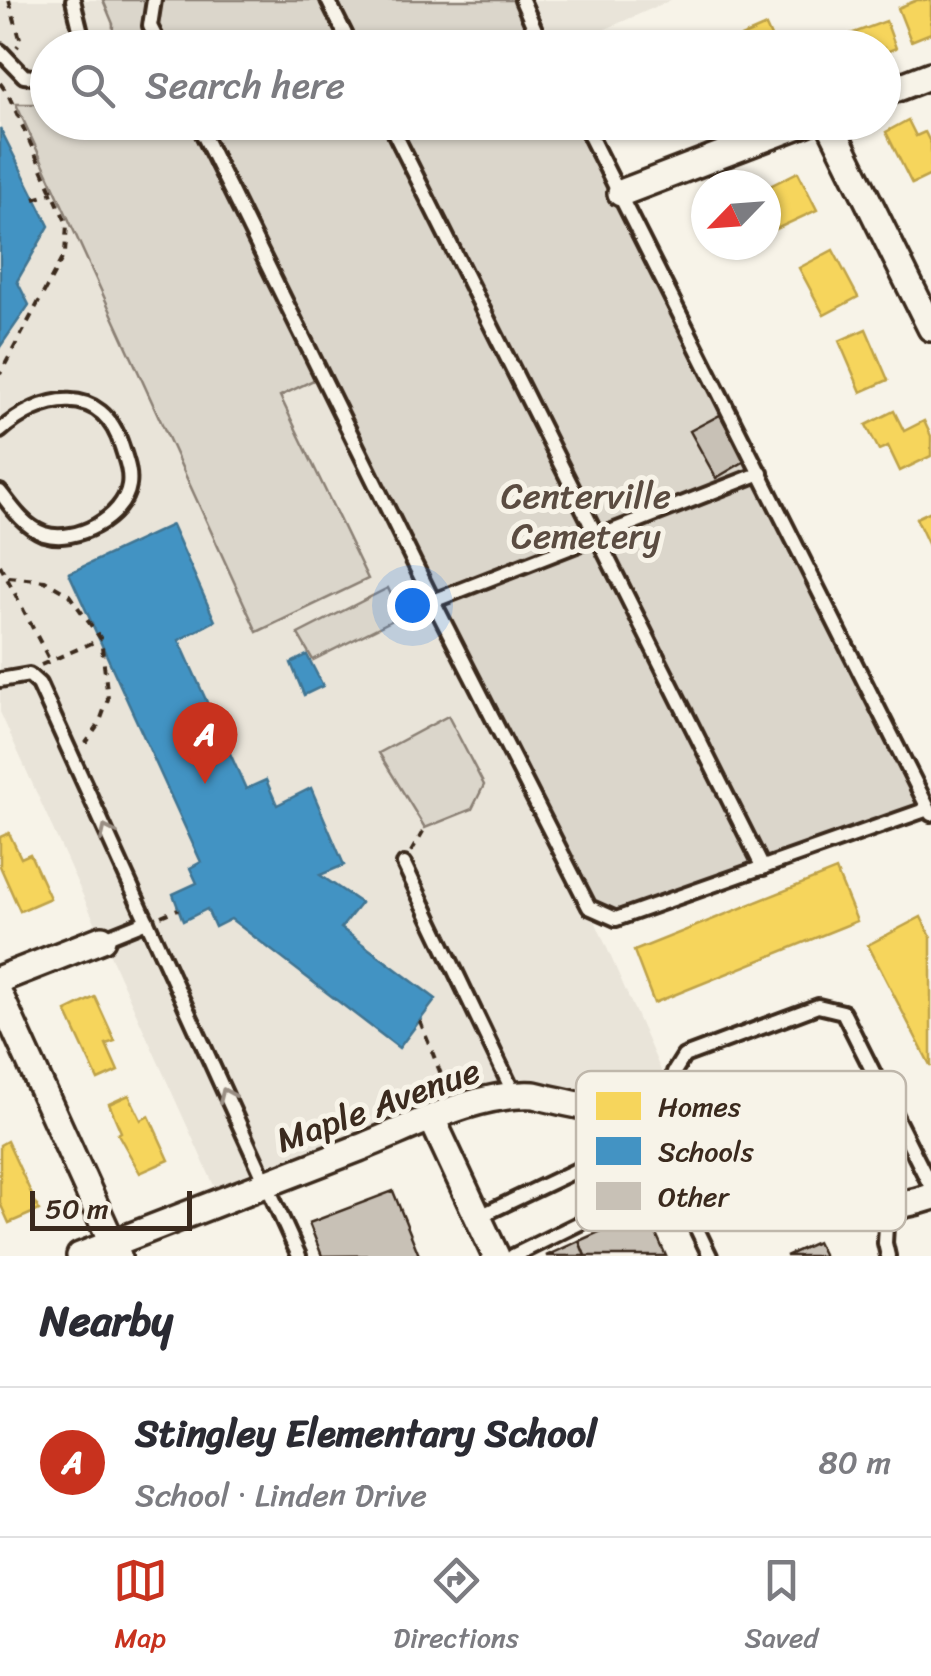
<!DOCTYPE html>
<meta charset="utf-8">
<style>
:root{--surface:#fff;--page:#f2f2f3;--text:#2b2b33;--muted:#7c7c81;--line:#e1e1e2;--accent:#c8321e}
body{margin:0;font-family:Sriracha,sans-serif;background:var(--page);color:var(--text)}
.compass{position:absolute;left:691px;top:170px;width:90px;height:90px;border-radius:50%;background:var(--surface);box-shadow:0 2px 8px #0004;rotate:245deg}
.scale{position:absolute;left:30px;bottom:25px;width:162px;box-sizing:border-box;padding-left:10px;border:5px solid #3b2a1e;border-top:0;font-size:28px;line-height:35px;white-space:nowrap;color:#3b2a1e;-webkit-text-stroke:8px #f7f3e8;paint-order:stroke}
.you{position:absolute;left:412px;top:605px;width:35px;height:35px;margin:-25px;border:8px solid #fff;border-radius:50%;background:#1a73e8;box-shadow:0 0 0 15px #1a73e833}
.badge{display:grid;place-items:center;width:65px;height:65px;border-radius:50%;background:var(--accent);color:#fff;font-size:32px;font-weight:700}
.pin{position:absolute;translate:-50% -82px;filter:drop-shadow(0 2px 5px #0008)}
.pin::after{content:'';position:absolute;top:52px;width:35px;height:30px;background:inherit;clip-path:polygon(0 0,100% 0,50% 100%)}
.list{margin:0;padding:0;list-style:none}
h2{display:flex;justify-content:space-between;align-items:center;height:130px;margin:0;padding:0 40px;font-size:42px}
h2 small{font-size:32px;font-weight:400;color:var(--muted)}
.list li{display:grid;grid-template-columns:65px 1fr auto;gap:30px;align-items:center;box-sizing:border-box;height:150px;padding:0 40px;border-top:2px solid var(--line)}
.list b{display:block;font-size:38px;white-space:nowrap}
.list p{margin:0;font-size:32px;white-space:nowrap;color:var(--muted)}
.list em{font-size:32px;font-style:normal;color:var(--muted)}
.icon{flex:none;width:55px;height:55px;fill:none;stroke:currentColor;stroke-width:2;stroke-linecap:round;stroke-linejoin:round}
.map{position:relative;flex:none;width:931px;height:1256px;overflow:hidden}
.search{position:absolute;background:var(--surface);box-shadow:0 2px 8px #0004;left:30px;right:30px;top:30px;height:110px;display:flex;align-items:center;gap:25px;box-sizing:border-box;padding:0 35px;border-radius:55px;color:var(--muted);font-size:38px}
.sheet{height:280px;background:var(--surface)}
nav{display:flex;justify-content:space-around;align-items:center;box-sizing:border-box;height:140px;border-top:2px solid var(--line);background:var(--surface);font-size:28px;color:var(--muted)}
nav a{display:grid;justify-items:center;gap:5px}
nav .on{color:var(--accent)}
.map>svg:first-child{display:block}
.built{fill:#e9e4d9}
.green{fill:#dbd6cb;stroke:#8b8074;stroke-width:2.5}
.homes{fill:#f6d55c;stroke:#bea249;stroke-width:2.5}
.schools{fill:#4393c3;stroke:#417492;stroke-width:2.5}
.building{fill:#c8c1b6;stroke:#3b2a1e;stroke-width:2.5}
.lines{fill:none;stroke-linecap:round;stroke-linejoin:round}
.service-casing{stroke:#3b2a1e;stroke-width:20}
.minor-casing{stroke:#3b2a1e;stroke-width:32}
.path{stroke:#3b2a1e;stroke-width:4;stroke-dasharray:8 8;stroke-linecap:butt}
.service{stroke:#f7f3e8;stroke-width:12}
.minor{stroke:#f7f3e8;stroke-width:25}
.oneway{stroke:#998e83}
.labels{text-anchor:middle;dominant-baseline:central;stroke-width:10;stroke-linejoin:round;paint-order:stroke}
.park-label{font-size:35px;fill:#5b4c41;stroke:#f7f3e8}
.street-label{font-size:35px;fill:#3b2a1e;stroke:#f7f3e8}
.key{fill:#f7f3e8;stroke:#bfb7ab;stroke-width:2.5}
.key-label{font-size:28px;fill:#3b2a1e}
</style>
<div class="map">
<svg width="931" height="1256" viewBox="0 0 931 1256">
<rect width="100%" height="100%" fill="#f7f3e8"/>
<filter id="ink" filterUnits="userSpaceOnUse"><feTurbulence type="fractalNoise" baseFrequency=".01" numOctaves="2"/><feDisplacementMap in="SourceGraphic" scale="20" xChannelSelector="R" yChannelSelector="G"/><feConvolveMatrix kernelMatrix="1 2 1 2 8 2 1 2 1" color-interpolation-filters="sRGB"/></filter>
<g filter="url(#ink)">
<g class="built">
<polygon points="0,0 137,0 161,47 48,48 48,122 198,123 589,907 688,1132 534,1095 221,1201 0,712"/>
<polygon points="522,0 671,0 563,48 543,47"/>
</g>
<g class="green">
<polygon points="103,0 522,0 543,47 112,47 113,24"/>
<polygon points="16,104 47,104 48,122 583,123 928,809 616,919 589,907 322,376 280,396 368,579 257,632"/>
<polygon points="388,588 401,616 313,660 298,634"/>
<polygon points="448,716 484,785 472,809 425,828 379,753"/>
</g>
<g class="homes">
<polygon points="917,0 931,0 931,33 911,41 898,8"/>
<polygon points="886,21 896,48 884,53 884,48 853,48 848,35"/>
<polygon points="766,26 776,48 746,48 741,37"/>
<polygon points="908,120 916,136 925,132 931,144 931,175 912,184 886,132"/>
<polygon points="798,172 817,210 774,230 766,213 766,188"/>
<polygon points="833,250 858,297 824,315 799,268"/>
<polygon points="866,329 888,380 861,392 839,341"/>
<polygon points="894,411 904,431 924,421 931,436 931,456 900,471 888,446 879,450 866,425"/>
<polygon points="931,511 931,550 916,518"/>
<polygon points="9,833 21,858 30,854 50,898 20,911 0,866 0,837"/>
<polygon points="836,870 857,921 654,1003 634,951"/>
<polygon points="921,917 931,937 931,1067 868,945"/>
<polygon points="95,997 115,1041 106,1044 118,1071 98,1080 66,1011"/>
<polygon points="129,1095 141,1120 149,1116 169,1160 140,1173 118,1134 121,1132 109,1104"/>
<polygon points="7,1141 39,1210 9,1223 0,1203 0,1145"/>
</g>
<g class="schools">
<polygon points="0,128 49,226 17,281 29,305 0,347"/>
<polygon points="172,525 215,621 179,640 246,789 266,780 277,805 311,788 344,865 320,875 361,903 341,928 436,999 399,1048 231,919 215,927 207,909 183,921 173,894 197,883 190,868 201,862 69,573"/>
<polygon points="307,655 323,686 304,695 291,663"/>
</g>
<g class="building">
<polygon points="720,415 745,461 716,478 690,431"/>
<polygon points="393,1191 419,1255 322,1256 309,1223"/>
<polygon points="646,1211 666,1256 585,1256 579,1241"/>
<polygon points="579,1241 585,1256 546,1256"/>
<polygon points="817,1242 824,1256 786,1256"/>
</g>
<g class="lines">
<g class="service-casing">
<g id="service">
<polyline points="73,0 83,41 81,48"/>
<polyline points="154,0 150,26 161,48"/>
<polyline points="328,0 352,48"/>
<polyline points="522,0 543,48"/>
<polyline points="0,51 24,76 48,79"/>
<polyline points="197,122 433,601 589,907 616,919 928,809"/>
<polyline points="389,122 763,868"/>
<polyline points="583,122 931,814"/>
<path d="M 0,431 C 42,394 102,382 122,447 C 126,460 131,472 129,485 C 124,518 75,544 44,534 C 25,527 12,508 0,492"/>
<polyline points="433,601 761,473"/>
<polyline points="0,680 29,675 39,684 299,1256"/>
<polyline points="404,864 514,1094"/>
<polyline points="102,939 147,921"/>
<polyline points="665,1126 669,1171 710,1256"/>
<polyline points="697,1132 674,1072 684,1056 818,1006 843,1012 931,1187"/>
<polyline points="887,1208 885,1243 888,1256"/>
<polyline points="478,1217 579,1169 585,1172 600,1205 598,1214 513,1256"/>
</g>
</g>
<g class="minor-casing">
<g id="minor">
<polyline points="884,93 931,75"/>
<polyline points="829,122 931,328"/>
<polyline points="621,193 807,122"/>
<polyline points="0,979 102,939"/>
<polyline points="0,996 118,1256"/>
<polyline points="432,1119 496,1256"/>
<path d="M 80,1256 C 173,1220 266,1184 359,1148 C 413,1127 475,1092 534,1095 C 591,1109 652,1119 708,1137 C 794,1166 831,1231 931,1197"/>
</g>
</g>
<g class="path">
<polyline points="9,0 21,42 17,47"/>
<polyline points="0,83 8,94 67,224 65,253 0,374"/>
<polyline points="34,199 53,193"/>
<polyline points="0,565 50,661"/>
<polyline points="8,577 45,581 69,595 101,639 108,699 99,724 86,743"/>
<polyline points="41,665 101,639"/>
<polyline points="411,852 425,828"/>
<polyline points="161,916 178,909"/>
<polyline points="420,1021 446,1087"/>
</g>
<use href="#service" class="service"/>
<use href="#minor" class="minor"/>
</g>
<defs><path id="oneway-chevron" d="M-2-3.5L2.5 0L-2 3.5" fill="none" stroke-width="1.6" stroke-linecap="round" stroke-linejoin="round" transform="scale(2.5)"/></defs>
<g class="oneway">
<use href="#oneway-chevron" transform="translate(107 832) rotate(-115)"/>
<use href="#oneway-chevron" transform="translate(226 1095) rotate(-114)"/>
</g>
</g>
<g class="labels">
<g class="park-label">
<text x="586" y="496">Centerville<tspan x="586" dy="40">Cemetery</tspan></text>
</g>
<g class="street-label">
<text transform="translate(378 1105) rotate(-20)">Maple Avenue</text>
</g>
</g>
<rect x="576" y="1071" width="330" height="160" rx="15" class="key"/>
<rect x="596" y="1092" width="45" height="28" fill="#f6d55c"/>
<rect x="596" y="1137" width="45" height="28" fill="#4393c3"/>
<rect x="596" y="1182" width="45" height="28" fill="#c8c1b6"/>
<g class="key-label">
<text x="658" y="1116">Homes</text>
<text x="658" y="1161">Schools</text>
<text x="658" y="1206">Other</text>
</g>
</svg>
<svg class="compass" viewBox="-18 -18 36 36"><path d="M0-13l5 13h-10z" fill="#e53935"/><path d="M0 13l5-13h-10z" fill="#7c7c81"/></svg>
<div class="scale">50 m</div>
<div class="you"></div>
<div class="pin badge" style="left:205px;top:784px">A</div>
<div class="search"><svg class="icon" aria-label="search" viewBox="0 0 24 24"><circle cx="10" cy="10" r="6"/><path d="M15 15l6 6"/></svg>Search here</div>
</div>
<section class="sheet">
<h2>Nearby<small></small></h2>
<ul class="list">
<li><span class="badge">A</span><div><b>Stingley Elementary School</b><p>School · Linden Drive</p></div><em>80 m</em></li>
</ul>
</section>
<nav>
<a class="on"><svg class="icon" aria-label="map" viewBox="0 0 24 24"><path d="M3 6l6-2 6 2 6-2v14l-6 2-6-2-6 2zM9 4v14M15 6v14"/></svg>Map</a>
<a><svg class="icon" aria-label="directions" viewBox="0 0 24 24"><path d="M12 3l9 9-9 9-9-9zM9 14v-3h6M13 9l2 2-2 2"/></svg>Directions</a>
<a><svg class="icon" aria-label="saved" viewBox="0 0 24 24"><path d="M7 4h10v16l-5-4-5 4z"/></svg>Saved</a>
</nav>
